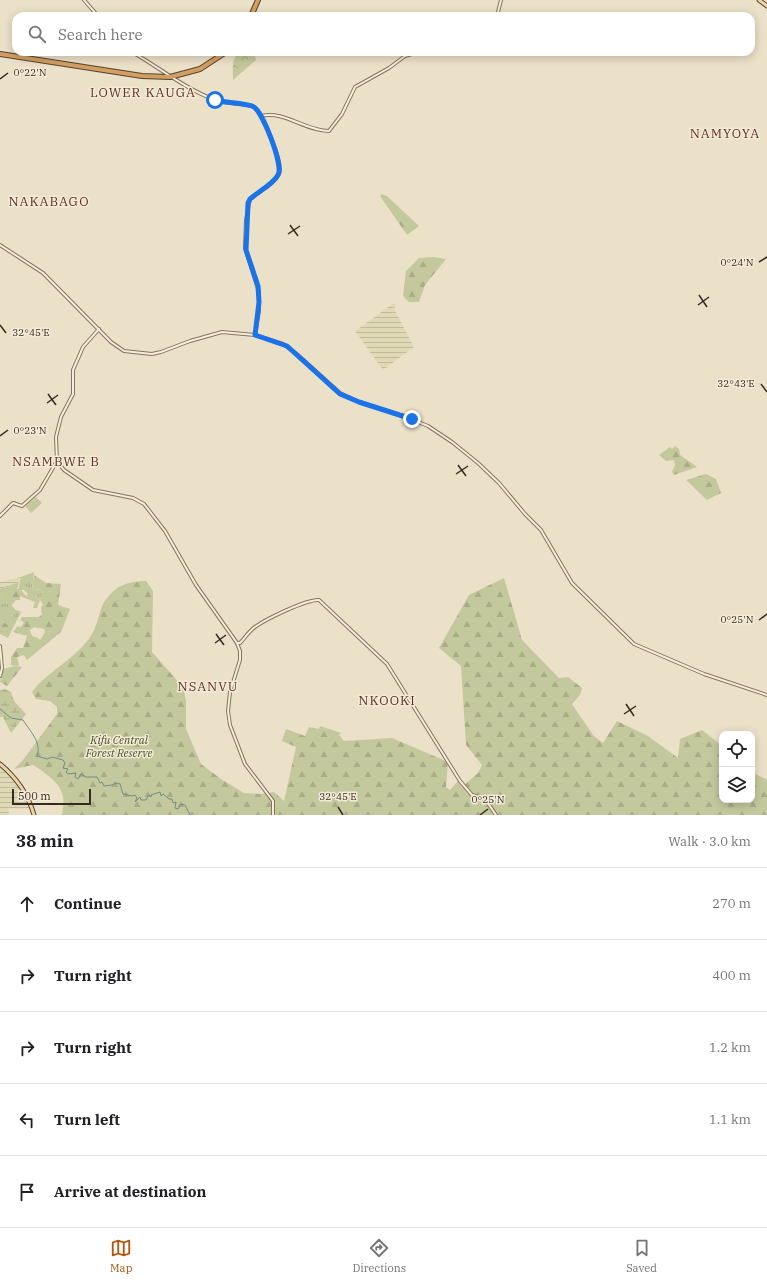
<!DOCTYPE html>
<meta charset="utf-8">
<style>
:root{--surface:#fff;--page:#f6f6f6;--text:#202124;--muted:#757577;--line:#e0e0e0;--accent:#b45309}
body{margin:0;font-family:"IBM Plex Serif",serif;background:var(--page);color:var(--text)}
.controls{position:absolute;right:12px;bottom:12px;display:grid;overflow:hidden;border-radius:8px;box-shadow:0 2px 10px #0003}
.controls button{width:36px;height:36px;display:grid;place-items:center;padding:0;border:0;border-bottom:1px solid var(--line);background:var(--surface);color:var(--text);font:20px sans-serif}
.scale{position:absolute;left:12px;bottom:10px;width:79px;box-sizing:border-box;padding-left:4px;border:2px solid #372b21;border-top:0;font-size:11px;line-height:14px;white-space:nowrap;color:#372b21;-webkit-text-stroke:3px #f3ebd7;paint-order:stroke}
.stop{position:absolute;width:12px;height:12px;margin:-9px;border:3px solid #1a73e8;border-radius:50%;background:#fff}
.stop.end{background:#1a73e8;border-color:#fff;box-shadow:0 1px 4px #0008}
.list{margin:0;padding:0;list-style:none}
h2{display:flex;justify-content:space-between;align-items:center;height:52px;margin:0;padding:0 16px;font-size:17px}
h2 small{font-size:13px;font-weight:400;color:var(--muted)}
.list li{display:grid;grid-template-columns:26px 1fr auto;gap:12px;align-items:center;box-sizing:border-box;height:72px;padding:0 16px;border-top:1px solid var(--line)}
.list b{display:block;font-size:15px;white-space:nowrap}
.list em{font-size:13px;font-style:normal;color:var(--muted)}
.icon{flex:none;width:22px;height:22px;fill:none;stroke:currentColor;stroke-width:2;stroke-linecap:round;stroke-linejoin:round}
.map{position:relative;flex:none;width:767px;height:815px;overflow:hidden}
.search{position:absolute;background:var(--surface);box-shadow:0 2px 10px #0003;left:12px;right:12px;top:12px;height:44px;display:flex;align-items:center;gap:10px;box-sizing:border-box;padding:0 14px;border-radius:12px;color:var(--muted);font-size:15px}
.sheet{height:412px;background:var(--surface)}
nav{display:flex;justify-content:space-around;align-items:center;box-sizing:border-box;height:56px;border-top:1px solid var(--line);background:var(--surface);font-size:11px;color:var(--muted)}
nav a{display:grid;justify-items:center;gap:2px}
nav .on{color:var(--accent)}
.map>svg:first-child{display:block}
.farmland{fill:url(#farmland-rules)}
.grass{fill:url(#grass-tufts)}
.forest{fill:url(#forest-firs);fill-rule:evenodd}
.wetland{fill:url(#wetland-marsh)}
.park{fill:url(#park-crowns)}
.garden{fill:#c4c89d}
.lines{fill:none;stroke-linecap:round;stroke-linejoin:round}
.stream{stroke:#708d86;stroke-width:1}
.minor-casing{stroke:#86735f;stroke-width:4}
.major-casing{stroke:#544232;stroke-width:5}
.highway-casing{stroke:#544232;stroke-width:6}
.minor{stroke:#f6eedb;stroke-width:2}
.major{stroke:#ead3a4;stroke-width:3}
.highway{stroke:#d29f61;stroke-width:4}
.route{stroke:#1a73e8;stroke-width:5}
.ticks{fill:none;stroke:#372b21;stroke-width:1.5}
.labels{text-anchor:middle;dominant-baseline:central;stroke-width:3;stroke-linejoin:round;paint-order:stroke}
.park-label{font-size:11px;font-style:italic;fill:#485229;stroke:#f3ebd7}
.quarter-label{font-size:13px;letter-spacing:1px;fill:#603024;stroke:#f3ebd7}
.ticks-label{font-size:10px;text-anchor:middle;fill:#372b21;stroke:#f3ebd7;stroke-width:3;stroke-linejoin:round;paint-order:stroke}
</style>
<div class="map">
<svg width="767" height="815" viewBox="0 0 767 815">
<defs>
<pattern id="farmland-rules" width="6" height="5" patternUnits="userSpaceOnUse"><rect width="6" height="5" fill="#e0d9b6"/><path d="M0 2.5h6" fill="none" stroke="#c1ba9c"/></pattern>
<pattern id="grass-tufts" width="24" height="20" patternUnits="userSpaceOnUse"><rect width="24" height="20" fill="#c4c89d"/><path d="M3 7l-1-3M5 7V3M7 7l1-3M15 17l-1-3M17 17v-4M19 17l1-3" fill="none" stroke="#a9ac87"/></pattern>
<pattern id="forest-firs" width="22" height="20" patternUnits="userSpaceOnUse"><rect width="22" height="20" fill="#c4c89d"/><path d="M5 1l3.5 6h-7zM16 11l3.5 6h-7z" fill="#a9ac87"/></pattern>
<pattern id="wetland-marsh" width="20" height="14" patternUnits="userSpaceOnUse"><rect width="20" height="14" fill="#c4c89d"/><path d="M1 5h8M5 5V1M11 12h8M15 12V8" fill="none" stroke="#a9ac87"/></pattern>
<pattern id="park-crowns" width="20" height="18" patternUnits="userSpaceOnUse"><rect width="20" height="18" fill="#c4c89d"/><path d="M2 6a3 3 0 1 1 6 0M12 15a3 3 0 1 1 6 0" fill="none" stroke="#a9ac87"/></pattern>
</defs>
<rect width="100%" height="100%" fill="#ebe0c8"/>
<g class="farmland">
<polygon points="394,303 396,305 394,309 414,347 383,370 355,331"/>
<polygon points="21,577 19,582 0,589 0,582"/>
<polygon points="0,763 10,770 21,783 32,808 8,809 9,815 0,815"/>
</g>
<g class="grass">
<polygon points="34,572 32,589 43,590 40,600 26,596 28,594 24,590 18,590 21,577"/>
<polygon points="0,595 16,610 21,612 13,628 0,620"/>
</g>
<g class="forest">
<polygon points="382,194 388,197 419,226 407,235 380,196"/>
<polygon points="434,257 446,259 425,285 419,302 409,302 403,296 406,271 419,258"/>
<polygon points="675,446 679,449 680,455 697,467 674,475 672,472 675,465 674,460 666,461 659,455 670,447 672,449"/>
<polygon points="706,474 716,479 721,493 707,500 686,480"/>
<path d="M 34,575 L 46,583 L 61,584 L 58,605 L 70,609 L 61,632 L 27,660 L 24,655 L 17,657 L 19,666 L 11,665 L 11,657 L 17,648 L 23,648 L 27,636 L 13,632 L 18,626 L 21,627 L 24,622 L 20,620 L 22,617 L 39,617 L 42,614 L 41,608 L 43,604 L 40,600 L 37,608 L 33,608 L 35,602 L 20,596 L 20,600 L 16,600 L 11,606 L 0,595 L 0,589 L 19,582 L 17,589 L 22,591 L 26,596 L 40,600 L 43,590 L 32,589 ZM 34,627 L 44,629 L 45,632 L 40,640 C 37,635 32,640 30,630 Z"/>
<path d="M 504,578 L 522,640 L 559,678 L 568,677 L 582,688 L 580,695 L 572,704 L 593,735 L 603,743 L 617,721 L 648,736 L 678,758 L 680,739 L 702,730 L 722,746 L 722,800 L 752,800 L 752,772 L 767,780 L 767,815 L 62,815 C 63,809 64,802 63,796 C 60,782 44,772 33,765 L 14,769 L 23,760 L 57,714 L 57,707 L 50,701 L 36,699 L 32,692 C 48,670 83,655 94,630 C 102,613 98,604 115,590 C 123,583 135,581 146,581 L 153,591 L 152,652 L 183,687 L 186,701 L 186,729 L 201,764 L 221,779 L 244,793 L 261,794 L 274,792 L 284,801 L 296,747 L 282,741 L 286,729 L 305,736 L 309,727 L 319,729 L 320,726 L 341,733 L 339,735 L 344,741 L 392,738 L 448,762 L 446,787 L 450,790 L 458,781 L 462,787 L 478,773 L 482,765 L 466,745 L 461,666 L 439,648 L 469,595 Z"/>
<polygon points="0,620 13,628 8,638 0,634"/>
<polygon points="14,666 22,667 7,686 0,682 3,669"/>
</g>
<polygon class="wetland" points="5,689 11,692 14,701 26,714 11,733 3,717 0,717 0,690"/>
<path class="park" d="M 239,52 L 254,52 L 256,60 L 233,80 C 233,71 231,58 239,52 Z"/>
<polygon class="garden" points="36,497 42,503 31,513 25,506"/>
<g class="lines">
<path class="stream" d="M 0,709 L 11,718 L 23,720 C 30,731 42,743 37,756 L 47,759 L 52,757 L 63,760 L 65,763 L 63,768 L 68,769 L 66,772 L 68,774 L 76,773 L 75,777 L 78,779 L 81,774 L 86,777 L 97,777 L 100,783 L 102,782 L 104,786 L 112,785 L 116,783 L 120,784 L 123,794 L 132,796 L 135,795 L 137,798 L 135,802 L 140,797 L 141,800 L 146,800 L 148,796 L 152,796 L 151,795 L 160,792 L 161,796 L 163,794 L 169,799 L 172,799 L 173,803 L 176,802 L 175,808 L 178,809 L 181,804 L 185,805 L 190,815"/>
<g class="minor-casing">
<g id="minor">
<polyline points="84,0 98,16"/>
<polyline points="497,16 501,0"/>
<path d="M 132,52 C 160,68 184,88 215,100 C 227,105 242,102 254,107 C 263,115 284,163 279,174 C 274,185 259,191 250,199 L 246,220 L 245,248 L 259,292 L 259,311 L 255,335"/>
<path d="M 261,116 C 284,110 305,131 329,131 L 342,114 L 355,87 L 389,68 L 405,56 L 419,52 L 449,54 L 469,52"/>
<polyline points="0,245 43,273 111,342 124,351 152,354 161,352 190,341 222,332 255,335 283,344 298,355 340,393 359,402 406,417 428,426 452,442 478,463 499,483 525,514 541,530 572,583 634,644 704,674 767,695"/>
<polyline points="57,461 64,470 93,490 133,498 144,504 165,531 196,585 237,643 240,651 240,660 230,692 228,711 230,725 245,764 273,801 273,815"/>
<polyline points="0,516 13,503 22,506 40,490 57,461 56,437 61,417 73,394 73,370 83,347 99,329"/>
<path d="M 237,643 L 240,643 C 245,638 249,631 255,627 C 266,619 307,599 319,600 L 387,664 L 460,781 L 472,795 L 485,799 L 496,815"/>
<polyline points="0,646 2,668 0,676"/>
</g>
</g>
<g class="major-casing">
<g id="major">
<polyline points="759,0 767,6"/>
<path d="M 0,764 C 17,778 28,794 34,815"/>
</g>
</g>
<g class="highway-casing">
<g id="highway">
<polyline points="251,16 258,0"/>
<polyline points="0,54 142,76 170,77 200,69 226,52"/>
</g>
</g>
<use href="#minor" class="minor"/>
<use href="#major" class="major"/>
<use href="#highway" class="highway"/>
</g>
<g class="lines">
<path class="route" d="M 215,100 C 225,103 248,103 254,107 C 263,113 284,166 278,175 C 272,185 259,191 250,199 L 248,203 L 246,250 L 258,286 L 259,302 L 255,335 L 287,346 L 340,394 L 359,402 L 412,419"/>
</g>
<path class="ticks" d="M 0,79 L 8,73M 290,225 L 298,236M 288,234 L 300,226M 759,262 L 767,257M 699,295 L 707,307M 698,305 L 709,297M 0,325 L 6,333M 761,384 L 767,392M 48,394 L 56,405M 47,403 L 58,395M 0,436 L 8,430M 458,465 L 466,476M 456,474 L 468,466M 759,620 L 767,614M 216,634 L 224,645M 215,643 L 226,635M 626,704 L 634,716M 624,714 L 636,706M 338,807 L 343,815M 480,815 L 488,809"/>
<g class="labels">
<g class="park-label">
<text x="119" y="740">Kifu Central<tspan x="119" dy="13">Forest Reserve</tspan></text>
</g>
<g class="quarter-label">
<text x="143" y="92">LOWER KAUGA</text>
<text x="725" y="133">NAMYOYA</text>
<text x="49" y="201">NAKABAGO</text>
<text x="56" y="461">NSAMBWE B</text>
<text x="208" y="686">NSANVU</text>
<text x="387" y="700">NKOOKI</text>
</g>
</g>
<g class="ticks-label">
<text x="30" y="76">0°22'N</text>
<text x="737" y="266">0°24'N</text>
<text x="31" y="336">32°45'E</text>
<text x="736" y="387">32°43'E</text>
<text x="30" y="434">0°23'N</text>
<text x="737" y="623">0°25'N</text>
<text x="338" y="800">32°45'E</text>
<text x="488" y="803">0°25'N</text>
</g>
</svg>
<div class="controls">
<button><svg class="icon" aria-label="locate" viewBox="0 0 24 24"><circle cx="12" cy="12" r="6"/><path d="M12 2v4M12 18v4M2 12h4M18 12h4"/></svg></button>
<button><svg class="icon" aria-label="layers" viewBox="0 0 24 24"><path d="M12 4l9 5-9 5-9-5zM3 14l9 5 9-5"/></svg></button>
</div>
<div class="scale">500 m</div>
<div class="stop" style="left:215px;top:100px"></div>
<div class="stop end" style="left:412px;top:419px"></div>
<div class="search"><svg class="icon" aria-label="search" viewBox="0 0 24 24"><circle cx="10" cy="10" r="6"/><path d="M15 15l6 6"/></svg>Search here</div>
</div>
<section class="sheet">
<h2>38 min<small>Walk · 3.0 km</small></h2>
<ul class="list">
<li><svg class="icon" aria-label="ahead" viewBox="0 0 24 24"><path d="M12 20V5M6 11l6-6 6 6"/></svg><div><b>Continue</b></div><em>270 m</em></li>
<li><svg class="icon" aria-label="right" viewBox="0 0 24 24"><path d="M7 20v-9h11M14 6l5 5-5 5"/></svg><div><b>Turn right</b></div><em>400 m</em></li>
<li><svg class="icon" aria-label="right" viewBox="0 0 24 24"><path d="M7 20v-9h11M14 6l5 5-5 5"/></svg><div><b>Turn right</b></div><em>1.2 km</em></li>
<li><svg class="icon" aria-label="left" viewBox="0 0 24 24"><path d="M17 20v-9H6M10 6l-5 5 5 5"/></svg><div><b>Turn left</b></div><em>1.1 km</em></li>
<li><svg class="icon" aria-label="arrive" viewBox="0 0 24 24"><path d="M6 21V4h12l-3 4 3 4H6"/></svg><div><b>Arrive at destination</b></div></li>
</ul>
</section>
<nav>
<a class="on"><svg class="icon" aria-label="map" viewBox="0 0 24 24"><path d="M3 6l6-2 6 2 6-2v14l-6 2-6-2-6 2zM9 4v14M15 6v14"/></svg>Map</a>
<a><svg class="icon" aria-label="directions" viewBox="0 0 24 24"><path d="M12 3l9 9-9 9-9-9zM9 14v-3h6M13 9l2 2-2 2"/></svg>Directions</a>
<a><svg class="icon" aria-label="saved" viewBox="0 0 24 24"><path d="M7 4h10v16l-5-4-5 4z"/></svg>Saved</a>
</nav>
